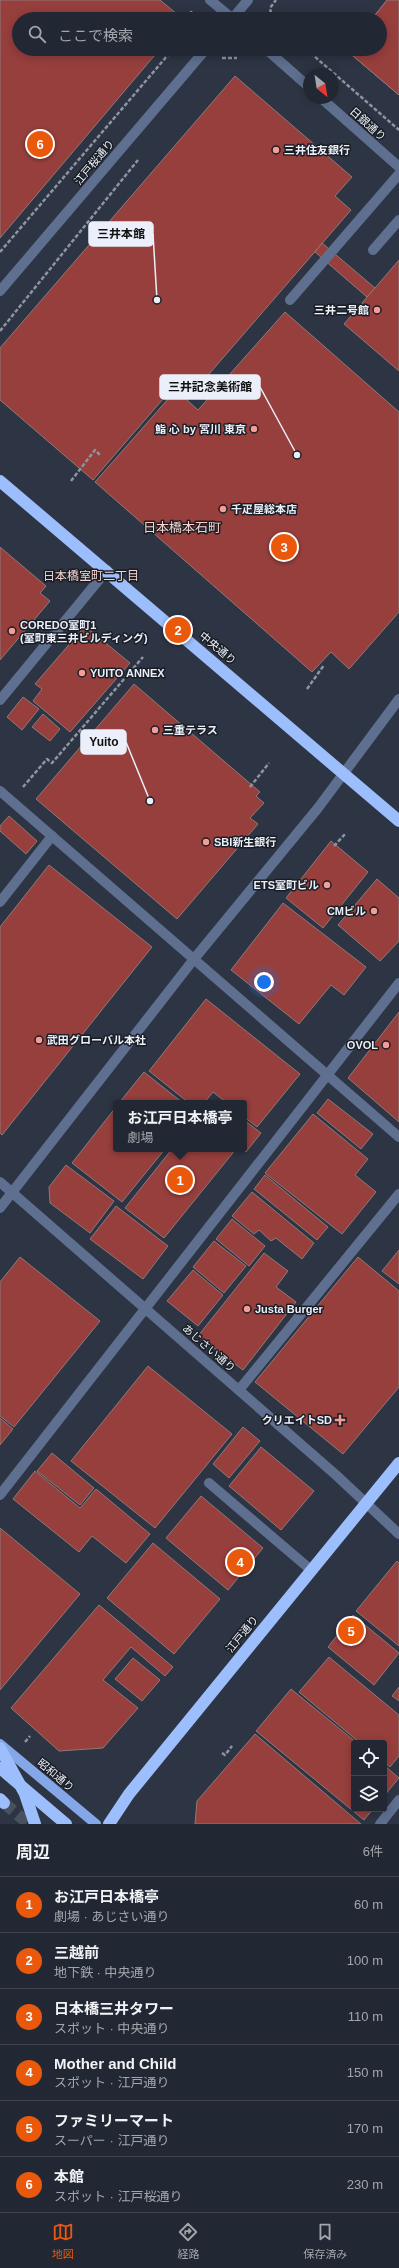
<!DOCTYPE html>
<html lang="ja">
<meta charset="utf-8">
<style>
:root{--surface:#222833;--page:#2a303b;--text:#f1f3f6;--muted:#a2a6ac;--line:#3f444e;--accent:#ea580c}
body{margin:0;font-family:Helvetica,"Noto Sans JP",sans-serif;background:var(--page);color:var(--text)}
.controls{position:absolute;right:12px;bottom:12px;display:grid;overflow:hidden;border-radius:4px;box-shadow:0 2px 10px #0003}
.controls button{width:36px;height:36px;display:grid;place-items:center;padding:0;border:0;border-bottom:1px solid var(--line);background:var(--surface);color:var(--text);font:20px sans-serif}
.compass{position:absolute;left:303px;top:68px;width:36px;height:36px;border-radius:50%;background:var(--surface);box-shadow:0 2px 10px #0003;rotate:150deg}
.you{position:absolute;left:264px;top:982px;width:14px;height:14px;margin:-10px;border:3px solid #fff;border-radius:50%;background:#1a73e8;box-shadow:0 0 0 6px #1a73e833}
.badge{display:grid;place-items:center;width:26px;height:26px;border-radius:50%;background:var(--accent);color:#fff;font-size:13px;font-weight:700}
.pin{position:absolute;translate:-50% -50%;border:2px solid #fff;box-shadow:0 1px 4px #0006}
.popup{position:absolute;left:113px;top:1100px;width:134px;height:52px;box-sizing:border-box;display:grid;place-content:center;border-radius:4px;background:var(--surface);filter:drop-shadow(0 1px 3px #0005);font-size:13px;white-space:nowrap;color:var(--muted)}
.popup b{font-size:15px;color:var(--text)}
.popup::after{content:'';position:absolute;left:50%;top:100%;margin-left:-8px;border:8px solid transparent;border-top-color:var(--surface)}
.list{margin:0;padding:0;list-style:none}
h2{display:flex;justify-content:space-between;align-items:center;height:52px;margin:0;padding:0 16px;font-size:17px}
h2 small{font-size:13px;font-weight:400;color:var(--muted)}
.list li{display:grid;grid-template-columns:26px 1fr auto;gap:12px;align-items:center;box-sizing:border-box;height:56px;padding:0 16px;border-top:1px solid var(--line)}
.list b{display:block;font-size:15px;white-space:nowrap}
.list p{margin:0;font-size:13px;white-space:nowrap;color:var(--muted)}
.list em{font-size:13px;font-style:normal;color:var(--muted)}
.icon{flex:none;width:22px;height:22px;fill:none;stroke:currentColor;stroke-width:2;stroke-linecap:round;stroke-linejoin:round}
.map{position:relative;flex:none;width:399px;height:1824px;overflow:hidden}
.search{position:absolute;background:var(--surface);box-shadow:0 2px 10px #0003;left:12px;right:12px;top:12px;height:44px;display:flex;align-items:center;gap:10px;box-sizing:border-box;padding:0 14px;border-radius:22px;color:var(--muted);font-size:15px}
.sheet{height:388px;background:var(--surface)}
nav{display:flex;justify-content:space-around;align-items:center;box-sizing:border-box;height:56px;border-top:1px solid var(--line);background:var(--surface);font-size:11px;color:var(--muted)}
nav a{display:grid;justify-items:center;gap:2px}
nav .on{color:var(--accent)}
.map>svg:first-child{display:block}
.building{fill:#973f3d;stroke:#907977}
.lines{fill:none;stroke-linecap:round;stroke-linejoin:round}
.highway-tunnel{stroke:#49515f;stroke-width:12;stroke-dasharray:12 6;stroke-linecap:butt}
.path{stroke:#8e94a1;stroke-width:2.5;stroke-dasharray:4 2;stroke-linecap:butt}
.minor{stroke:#5e6f8f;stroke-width:10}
.major{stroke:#85a7e8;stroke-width:10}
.highway{stroke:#9dbefc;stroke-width:12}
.highway-bridge{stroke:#9dbefc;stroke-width:12}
.poi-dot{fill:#f59c96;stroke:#191d24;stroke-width:1.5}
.labels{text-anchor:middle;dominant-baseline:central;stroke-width:3;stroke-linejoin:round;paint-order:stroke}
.street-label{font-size:11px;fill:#eaeffa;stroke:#191d24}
.poi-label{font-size:11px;font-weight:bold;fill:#eaeffa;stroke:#191d24;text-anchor:start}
.neighbourhood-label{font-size:12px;fill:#f5d2cf;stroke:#191d24}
.quarter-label{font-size:13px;fill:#f5d2cf;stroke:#191d24}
.leader{fill:none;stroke:#eaeffa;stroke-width:1.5}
.callout-dot{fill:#eaeffa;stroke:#191d24;stroke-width:1.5}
.callout{fill:#eaeffa;stroke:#eaeffa;stroke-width:1.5}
.callout-label{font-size:12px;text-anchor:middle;font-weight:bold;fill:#111}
</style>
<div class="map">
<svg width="399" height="1824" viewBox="0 0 399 1824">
<rect width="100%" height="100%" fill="#2d3544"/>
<g class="building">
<polygon points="0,0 160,0 183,19 19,19 19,49 160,49 0,238"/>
<polygon points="387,0 399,0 399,95 346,50 380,49 380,19 372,19"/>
<polygon points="387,0 399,0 399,95 346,50 380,49 380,19 372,19"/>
<polygon points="235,76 352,177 335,196 351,210 190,396 176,384 93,480 0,400 0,348"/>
<polygon points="322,243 375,288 367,297 315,252"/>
<polygon points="399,260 399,371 344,324"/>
<polygon points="285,312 399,412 399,612 349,669 331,652 312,672 95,482 176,390 198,410"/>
<polygon points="0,547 46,586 40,593 50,601 0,660"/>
<polygon points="85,626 130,663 70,732 33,701 42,689 35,684"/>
<polygon points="134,684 260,792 256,796 264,803 250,818 258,824 177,919 36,799"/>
<polygon points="23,697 39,709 22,730 7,717"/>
<polygon points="43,714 60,729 50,741 32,727"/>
<polygon points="9,816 37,841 26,854 0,831 0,826"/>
<polygon points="331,841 368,872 323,928 286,898"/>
<polygon points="49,865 152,947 2,1135 0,1133 0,927"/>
<polygon points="377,879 399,898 399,941 380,961 338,925"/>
<polygon points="283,903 366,967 344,995 331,985 299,1024 231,970"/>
<polygon points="206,999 300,1074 257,1127 244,1117 244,1103 227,1103 213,1092 204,1103 189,1103 149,1071"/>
<polygon points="399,1012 399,1122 348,1078"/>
<polygon points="144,1072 183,1103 119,1103"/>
<polygon points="328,1099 373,1134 361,1149 317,1113"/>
<polygon points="116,1107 116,1149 165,1149 122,1202 72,1163"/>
<polygon points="313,1114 368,1159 355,1175 376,1192 342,1234 265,1173"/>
<polygon points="244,1120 261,1133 246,1152 242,1149 244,1149"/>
<polygon points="172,1149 236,1149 164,1238 125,1208"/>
<polygon points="66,1165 114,1201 90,1233 50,1203 49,1187"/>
<polygon points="265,1175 328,1227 317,1240 254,1189"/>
<polygon points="252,1192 314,1243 302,1259 276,1238 271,1241 259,1230 254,1234 232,1216"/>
<polygon points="116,1206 168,1246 143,1279 90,1239"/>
<polygon points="232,1219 265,1246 249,1266 216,1239"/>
<polygon points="214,1241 246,1266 224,1293 193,1267"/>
<polygon points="399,1250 399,1284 382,1271"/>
<polygon points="264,1253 288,1271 276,1287 296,1302 243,1370 198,1336"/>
<polygon points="20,1257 100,1321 14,1427 0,1416 0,1282"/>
<polygon points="358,1257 399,1291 399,1387 343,1454 255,1382"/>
<polygon points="193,1270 223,1295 198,1326 167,1301"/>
<polygon points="148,1366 232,1434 155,1528 71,1461"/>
<polygon points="0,1418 13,1429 0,1445"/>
<polygon points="243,1427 260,1441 229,1478 213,1464"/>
<polygon points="261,1447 314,1491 281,1530 229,1486"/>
<polygon points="52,1453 94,1488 80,1505 37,1471"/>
<polygon points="35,1471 80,1508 96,1489 150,1534 126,1563 92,1536 79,1552 13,1499"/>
<polygon points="201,1496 263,1548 228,1590 166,1538"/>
<polygon points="0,1528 80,1594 0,1690"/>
<polygon points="153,1543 220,1599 174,1654 107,1598"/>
<polygon points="397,1561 399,1563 399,1646 356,1611"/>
<polygon points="99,1605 173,1667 165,1676 131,1647 103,1680 138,1708 103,1748 59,1751 11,1708"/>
<polygon points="353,1615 399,1653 374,1685 328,1647"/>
<polygon points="329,1657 399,1715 399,1756 390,1767 384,1762 384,1743 360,1743 299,1692"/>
<polygon points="133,1658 160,1680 142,1701 115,1679"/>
<polygon points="399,1687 399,1701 392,1696"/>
<polygon points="291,1689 357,1743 354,1743 354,1809 373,1809 364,1820 256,1731"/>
<polygon points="255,1734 361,1824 195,1824 197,1801"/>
<polygon points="384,1765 399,1778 384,1796"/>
</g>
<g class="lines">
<polyline class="highway-tunnel" points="4,1803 29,1824"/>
<g class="path">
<polyline points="191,11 192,19"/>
<polyline points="272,19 270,8 276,0"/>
<polyline points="306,49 399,130"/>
<polyline points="222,58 237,58"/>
<polyline points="0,252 173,49"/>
<polyline points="0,331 138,160"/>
<polyline points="71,481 95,450 100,455"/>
<polyline points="307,689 324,665"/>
<polyline points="23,787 47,759 52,763 143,657"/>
<polyline points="250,787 269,763"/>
<polyline points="334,846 346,833"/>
<polyline points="25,1742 30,1736"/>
<polyline points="222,1753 225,1755 232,1746"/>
</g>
<g class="minor">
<polyline points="210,0 233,19"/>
<polyline points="232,19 248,0"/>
<polyline points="266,49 309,87"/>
<polyline points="321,98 399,167"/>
<polyline points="373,250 399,220"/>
<polyline points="0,291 206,49"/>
<polyline points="290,300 399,174"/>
<polyline points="0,700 107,570"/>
<polyline points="0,791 399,1137"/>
<polyline points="0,902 52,836"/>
<polyline points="0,1182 336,1475 399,1534"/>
<polyline points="0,1208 194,959 318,808 399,699"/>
<polyline points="239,1390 399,1194"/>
<polyline points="209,1483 311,1570"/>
<polyline points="0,1495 399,983"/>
<polyline points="380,1824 399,1800"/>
</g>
<polyline class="major" points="0,1744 96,1824"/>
<g class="highway">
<polyline points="0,481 399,821"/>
<polyline points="0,1748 25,1794 35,1824"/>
<polyline points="0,1799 4,1803"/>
<polyline points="109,1824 129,1794 399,1463"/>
</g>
<polyline class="highway-bridge" points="0,1768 66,1824"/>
</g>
<g class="poi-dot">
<circle cx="276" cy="150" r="4"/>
<circle cx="377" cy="310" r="4"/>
<circle cx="254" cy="429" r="4"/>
<circle cx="223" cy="509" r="4"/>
<circle cx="12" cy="631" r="4"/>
<circle cx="82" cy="673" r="4"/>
<circle cx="155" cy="730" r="4"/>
<circle cx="206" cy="842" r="4"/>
<circle cx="327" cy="885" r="4"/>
<circle cx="374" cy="911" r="4"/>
<circle cx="39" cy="1040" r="4"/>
<circle cx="386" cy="1045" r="4"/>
<circle cx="247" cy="1309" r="4"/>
<path d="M338 1414h4v4h4v4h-4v4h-4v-4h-4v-4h4z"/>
</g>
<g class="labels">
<g class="street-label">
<text transform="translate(368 124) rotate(42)">日銀通り</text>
<text transform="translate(94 162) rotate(-50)">江戸桜通り</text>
<text transform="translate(218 648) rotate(40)">中央通り</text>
<text transform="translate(209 1348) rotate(41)">あじさい通り</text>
<text transform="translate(242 1634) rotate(-51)">江戸通り</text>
<text transform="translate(56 1775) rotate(40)">昭和通り</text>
</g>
<g class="poi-label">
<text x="284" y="150">三井住友銀行</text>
<text x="369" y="310" text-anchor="end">三井二号館</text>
<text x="246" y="429" text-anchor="end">鮨 心 by 宮川 東京</text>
<text x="231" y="509">千疋屋総本店</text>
<text x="20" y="625">COREDO室町1<tspan x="20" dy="13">(室町東三井ビルディング)</tspan></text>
<text x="90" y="673">YUITO ANNEX</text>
<text x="163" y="730">三重テラス</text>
<text x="214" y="842">SBI新生銀行</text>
<text x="319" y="885" text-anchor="end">ETS室町ビル</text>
<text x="366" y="911" text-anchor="end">CMビル</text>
<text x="47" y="1040">武田グローバル本社</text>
<text x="378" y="1045" text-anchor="end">OVOL</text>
<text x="255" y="1309">Justa Burger</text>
<text x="332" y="1420" text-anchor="end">クリエイトSD</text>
</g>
<g class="neighbourhood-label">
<text x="91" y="576">日本橋室町二丁目</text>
</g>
<g class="quarter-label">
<text x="182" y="527">日本橋本石町</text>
</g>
</g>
<path class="leader" d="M157 300L153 234M297 455L260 387M150 801L126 742"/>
<g class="callout-dot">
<circle cx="157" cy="300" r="4"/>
<circle cx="297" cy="455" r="4"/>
<circle cx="150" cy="801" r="4"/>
</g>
<g class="callout">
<rect x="89" y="222" width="64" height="24" rx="4"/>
<rect x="160" y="375" width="100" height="24" rx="4"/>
<rect x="81" y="730" width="45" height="24" rx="4"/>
</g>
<g class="callout-label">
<text x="121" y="238">三井本館</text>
<text x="210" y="391">三井記念美術館</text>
<text x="104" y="746">Yuito</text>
</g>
</svg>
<div class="controls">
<button><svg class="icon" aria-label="locate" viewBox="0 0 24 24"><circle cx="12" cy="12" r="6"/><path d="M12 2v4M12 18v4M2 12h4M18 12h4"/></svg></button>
<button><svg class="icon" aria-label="layers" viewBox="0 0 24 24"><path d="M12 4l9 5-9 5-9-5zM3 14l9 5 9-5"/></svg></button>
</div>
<svg class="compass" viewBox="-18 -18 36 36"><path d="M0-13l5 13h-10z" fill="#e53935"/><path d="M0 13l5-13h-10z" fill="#a2a6ac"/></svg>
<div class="you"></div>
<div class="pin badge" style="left:180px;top:1180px">1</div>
<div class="popup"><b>お江戸日本橋亭</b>劇場</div>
<div class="pin badge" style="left:178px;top:630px">2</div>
<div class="pin badge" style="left:284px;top:547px">3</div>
<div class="pin badge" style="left:240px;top:1562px">4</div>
<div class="pin badge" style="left:351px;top:1631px">5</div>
<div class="pin badge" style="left:40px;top:144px">6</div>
<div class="search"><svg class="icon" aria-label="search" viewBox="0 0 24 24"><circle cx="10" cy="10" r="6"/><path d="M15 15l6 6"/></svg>ここで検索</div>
</div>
<section class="sheet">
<h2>周辺<small>6件</small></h2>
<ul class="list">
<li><span class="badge">1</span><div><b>お江戸日本橋亭</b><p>劇場 · あじさい通り</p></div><em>60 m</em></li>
<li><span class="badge">2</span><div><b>三越前</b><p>地下鉄 · 中央通り</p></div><em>100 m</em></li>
<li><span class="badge">3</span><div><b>日本橋三井タワー</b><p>スポット · 中央通り</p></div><em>110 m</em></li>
<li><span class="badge">4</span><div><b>Mother and Child</b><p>スポット · 江戸通り</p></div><em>150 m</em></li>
<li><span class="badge">5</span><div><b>ファミリーマート</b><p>スーパー · 江戸通り</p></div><em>170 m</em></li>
<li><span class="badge">6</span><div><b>本館</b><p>スポット · 江戸桜通り</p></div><em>230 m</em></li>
</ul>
</section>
<nav>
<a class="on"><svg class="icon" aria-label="map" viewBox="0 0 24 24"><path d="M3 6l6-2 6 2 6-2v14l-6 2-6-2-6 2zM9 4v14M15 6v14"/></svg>地図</a>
<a><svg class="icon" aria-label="directions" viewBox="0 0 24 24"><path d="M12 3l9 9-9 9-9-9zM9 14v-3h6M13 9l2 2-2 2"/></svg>経路</a>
<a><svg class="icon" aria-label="saved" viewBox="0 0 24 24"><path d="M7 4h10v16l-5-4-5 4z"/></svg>保存済み</a>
</nav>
